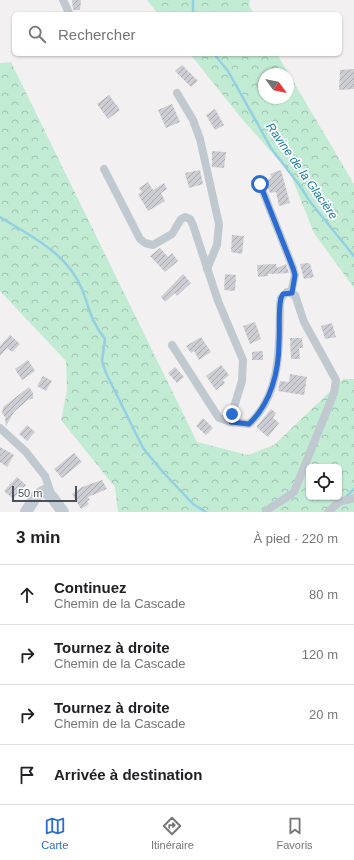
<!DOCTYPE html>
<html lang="fr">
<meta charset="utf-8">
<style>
:root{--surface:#fff;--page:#f6f6f6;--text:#202124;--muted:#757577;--line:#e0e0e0;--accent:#2a6cd1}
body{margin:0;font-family:Helvetica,sans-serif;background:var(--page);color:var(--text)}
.controls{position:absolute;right:12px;bottom:12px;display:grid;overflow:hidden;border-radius:6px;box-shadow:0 1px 3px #0004}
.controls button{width:36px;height:36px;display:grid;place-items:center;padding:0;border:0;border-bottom:1px solid var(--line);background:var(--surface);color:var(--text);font:20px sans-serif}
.compass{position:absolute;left:258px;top:68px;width:36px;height:36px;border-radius:50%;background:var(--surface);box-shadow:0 1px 3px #0004;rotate:123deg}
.scale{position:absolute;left:12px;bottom:10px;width:65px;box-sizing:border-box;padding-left:4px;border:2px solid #49525b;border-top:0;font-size:11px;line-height:14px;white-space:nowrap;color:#49525b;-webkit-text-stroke:3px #fff;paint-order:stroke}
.stop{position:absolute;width:12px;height:12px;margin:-9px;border:3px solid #2a6cd1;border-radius:50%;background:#fff}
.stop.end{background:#2a6cd1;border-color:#fff;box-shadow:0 1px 4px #0008}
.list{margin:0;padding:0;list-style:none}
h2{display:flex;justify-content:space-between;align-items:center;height:52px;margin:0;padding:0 16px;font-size:17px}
h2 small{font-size:13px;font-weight:400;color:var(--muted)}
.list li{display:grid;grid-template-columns:26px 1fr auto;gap:12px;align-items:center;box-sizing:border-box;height:60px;padding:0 16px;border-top:1px solid var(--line)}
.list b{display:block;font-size:15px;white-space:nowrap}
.list p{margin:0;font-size:13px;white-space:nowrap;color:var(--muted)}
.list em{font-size:13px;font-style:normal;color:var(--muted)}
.icon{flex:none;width:22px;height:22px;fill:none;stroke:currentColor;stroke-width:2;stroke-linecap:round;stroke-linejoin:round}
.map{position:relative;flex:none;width:354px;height:512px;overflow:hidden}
.search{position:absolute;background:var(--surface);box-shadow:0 1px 3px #0004;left:12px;right:12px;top:12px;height:44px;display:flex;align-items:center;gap:10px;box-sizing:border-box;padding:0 14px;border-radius:6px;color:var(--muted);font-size:15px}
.sheet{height:292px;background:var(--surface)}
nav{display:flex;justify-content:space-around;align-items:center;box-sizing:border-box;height:56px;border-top:1px solid var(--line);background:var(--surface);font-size:11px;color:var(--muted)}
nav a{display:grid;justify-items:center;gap:2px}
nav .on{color:var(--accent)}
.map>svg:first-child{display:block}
.forest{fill:url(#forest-crowns);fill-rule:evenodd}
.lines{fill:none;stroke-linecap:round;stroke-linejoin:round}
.stream{stroke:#93d0e4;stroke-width:2.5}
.building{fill:url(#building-hatch)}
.street{stroke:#c1c9d0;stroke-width:8}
.secondary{stroke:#c2cad4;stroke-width:12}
.route{stroke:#2a6cd1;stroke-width:5}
.labels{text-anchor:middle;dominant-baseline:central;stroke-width:3.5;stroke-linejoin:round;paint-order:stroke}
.water-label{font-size:12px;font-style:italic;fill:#1a7c9e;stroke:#fff}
</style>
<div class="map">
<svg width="354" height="512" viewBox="0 0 354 512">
<defs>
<pattern id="forest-crowns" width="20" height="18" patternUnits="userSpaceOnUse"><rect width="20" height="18" fill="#c2ebd4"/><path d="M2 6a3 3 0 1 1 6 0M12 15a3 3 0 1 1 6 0" fill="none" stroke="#a0c1af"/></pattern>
<pattern id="building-hatch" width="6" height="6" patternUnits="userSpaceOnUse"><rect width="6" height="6" fill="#cdced3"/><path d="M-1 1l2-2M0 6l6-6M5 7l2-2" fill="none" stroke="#a8aaae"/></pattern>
</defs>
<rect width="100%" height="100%" fill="#f2f0f0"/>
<g class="forest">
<polygon points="147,0 250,0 249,6 254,14 158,14"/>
<path d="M 190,54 L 277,54 L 354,184 L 354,288 L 314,233 L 290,173 L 242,119 ZM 264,74 L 288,74 L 288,98 L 264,98 Z"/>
<path d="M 11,62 L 197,442 L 248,455 L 274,445 L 343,379 L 354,379 L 354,512 L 118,512 L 115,487 L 61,420 L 67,391 L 66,361 L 0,291 L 0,63 ZM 309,467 L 339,467 L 339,497 L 309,497 Z"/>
</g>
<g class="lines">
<g class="stream">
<polyline points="193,14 193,0"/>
<polyline points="214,54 228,71 271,148 300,186 311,203 354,256"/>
<path d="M 0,217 C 32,237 67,253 82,289 C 90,309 90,320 105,339 L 102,361 L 106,373 L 143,448 L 162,471 L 193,504 L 206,512"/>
<polyline points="345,498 354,489"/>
</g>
</g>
<g class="building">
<polygon points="72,0 81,0 80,10 73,10"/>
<polygon points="182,65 198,81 191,87 175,71"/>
<polygon points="354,69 354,89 339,90 340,70"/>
<polygon points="109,95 120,110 108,119 97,104"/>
<polygon points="172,104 180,122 166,128 158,110"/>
<polygon points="215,109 224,125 215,130 206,115"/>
<polygon points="212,151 226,152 224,168 212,167"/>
<polygon points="200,170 203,184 189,188 185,173"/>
<polygon points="281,170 290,203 279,206 276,192 270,193 265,180 272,178 270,174"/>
<polygon points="148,182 153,190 164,183 167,189 161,193 165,201 148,211 138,194 142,192 139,188"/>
<polygon points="232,235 244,236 242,254 231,252"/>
<polygon points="160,248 168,257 172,253 178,261 165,272 150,256"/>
<polygon points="308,263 310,264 314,277 304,279 300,264"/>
<polygon points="276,264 277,268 286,264 289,273 268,274 268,276 258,277 257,265"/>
<polygon points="183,274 191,283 177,296 175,293 165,302 161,297"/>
<polygon points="225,274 236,275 235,291 224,290"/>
<polygon points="255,322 261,339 250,344 243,326"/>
<polygon points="332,323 336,337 325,339 321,326"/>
<polygon points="10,335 20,344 12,352 7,348 0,356 0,346"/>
<polygon points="201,337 211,352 199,360 194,351 191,353 186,346"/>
<polygon points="290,338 302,338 303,348 299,348 300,359 291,359"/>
<polygon points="263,351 263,360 252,360 252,352"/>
<polygon points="28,360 35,371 22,380 15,369"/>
<polygon points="221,365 229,375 223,380 225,383 216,390 206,376"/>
<polygon points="175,367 184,377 177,383 168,373"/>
<polygon points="290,374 307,377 304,395 278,391 280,381 289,382"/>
<polygon points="43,376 52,381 46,391 37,386"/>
<polygon points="29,387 33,393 33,399 29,399 14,412 6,426 5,417 2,413 3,407"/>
<polygon points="271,409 276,413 273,418 279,423 268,437 257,428 257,426"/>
<polygon points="203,418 213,428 206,435 196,426"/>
<polygon points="27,425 35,432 27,441 19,434"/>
<polygon points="0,447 14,455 7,467 0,462"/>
<polygon points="74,453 82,462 62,478 54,469"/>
<polygon points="17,477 26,485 13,499 4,491"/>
<polygon points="102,480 107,489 88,497 90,500 87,501 89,504 81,509 72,494 82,487"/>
</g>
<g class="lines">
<g class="street">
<polyline points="63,0 69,13"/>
<polyline points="177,93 193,120 200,139 219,224 217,245 207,269"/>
<path d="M 104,169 L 140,239 L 145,243 L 153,245 L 172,234 L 181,219 L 185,217 L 190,219 L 193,225 L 218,301 L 243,360 L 242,381 L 234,407 L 231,422 L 249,424 C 282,394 279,345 280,304 L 281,298 L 287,292 L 295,295 L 304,322 L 336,380 L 334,393 L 294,492 C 287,498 269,507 266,512"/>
<polyline points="260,184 293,268 295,275 291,293"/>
<polyline points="172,345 215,412 219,418 231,422"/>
<polyline points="0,428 26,452 45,476 52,496"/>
<polyline points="328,512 339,502 354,498"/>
</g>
<polyline class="secondary" points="26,512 36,496 44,491 52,497 63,512"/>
</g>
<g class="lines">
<path class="route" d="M 232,414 L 231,422 L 249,424 C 271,403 279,371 279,342 C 280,327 278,312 281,298 L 283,294 L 292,293 L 295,275 L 293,268 L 260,184"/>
</g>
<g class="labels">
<g class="water-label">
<text transform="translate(302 171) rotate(55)">Ravine de la Glacière</text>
</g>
</g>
</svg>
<div class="controls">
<button><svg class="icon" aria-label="locate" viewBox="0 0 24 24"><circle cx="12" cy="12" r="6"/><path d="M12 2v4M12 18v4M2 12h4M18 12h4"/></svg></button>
</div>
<svg class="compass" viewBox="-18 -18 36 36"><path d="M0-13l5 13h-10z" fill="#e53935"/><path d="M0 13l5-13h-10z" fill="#757577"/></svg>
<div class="scale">50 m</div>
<div class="stop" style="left:260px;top:184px"></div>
<div class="stop end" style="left:232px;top:414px"></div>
<div class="search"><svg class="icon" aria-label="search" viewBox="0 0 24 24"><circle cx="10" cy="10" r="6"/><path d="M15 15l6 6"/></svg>Rechercher</div>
</div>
<section class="sheet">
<h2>3 min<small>À pied · 220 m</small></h2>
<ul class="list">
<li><svg class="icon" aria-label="ahead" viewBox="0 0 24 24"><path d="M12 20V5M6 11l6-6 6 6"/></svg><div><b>Continuez</b><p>Chemin de la Cascade</p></div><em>80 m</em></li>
<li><svg class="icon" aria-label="right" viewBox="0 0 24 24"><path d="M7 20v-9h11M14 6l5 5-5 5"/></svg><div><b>Tournez à droite</b><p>Chemin de la Cascade</p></div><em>120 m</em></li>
<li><svg class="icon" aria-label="right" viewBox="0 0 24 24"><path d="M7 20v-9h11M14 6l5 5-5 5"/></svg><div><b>Tournez à droite</b><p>Chemin de la Cascade</p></div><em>20 m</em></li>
<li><svg class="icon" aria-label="arrive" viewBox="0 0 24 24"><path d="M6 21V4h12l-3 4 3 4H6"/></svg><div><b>Arrivée à destination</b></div></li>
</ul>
</section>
<nav>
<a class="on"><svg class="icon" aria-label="map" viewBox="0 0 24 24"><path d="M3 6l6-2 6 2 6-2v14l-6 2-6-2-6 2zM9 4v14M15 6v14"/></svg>Carte</a>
<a><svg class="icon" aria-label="directions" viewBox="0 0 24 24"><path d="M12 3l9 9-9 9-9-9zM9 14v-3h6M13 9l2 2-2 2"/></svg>Itinéraire</a>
<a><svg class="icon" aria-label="saved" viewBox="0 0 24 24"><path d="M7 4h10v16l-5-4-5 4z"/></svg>Favoris</a>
</nav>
